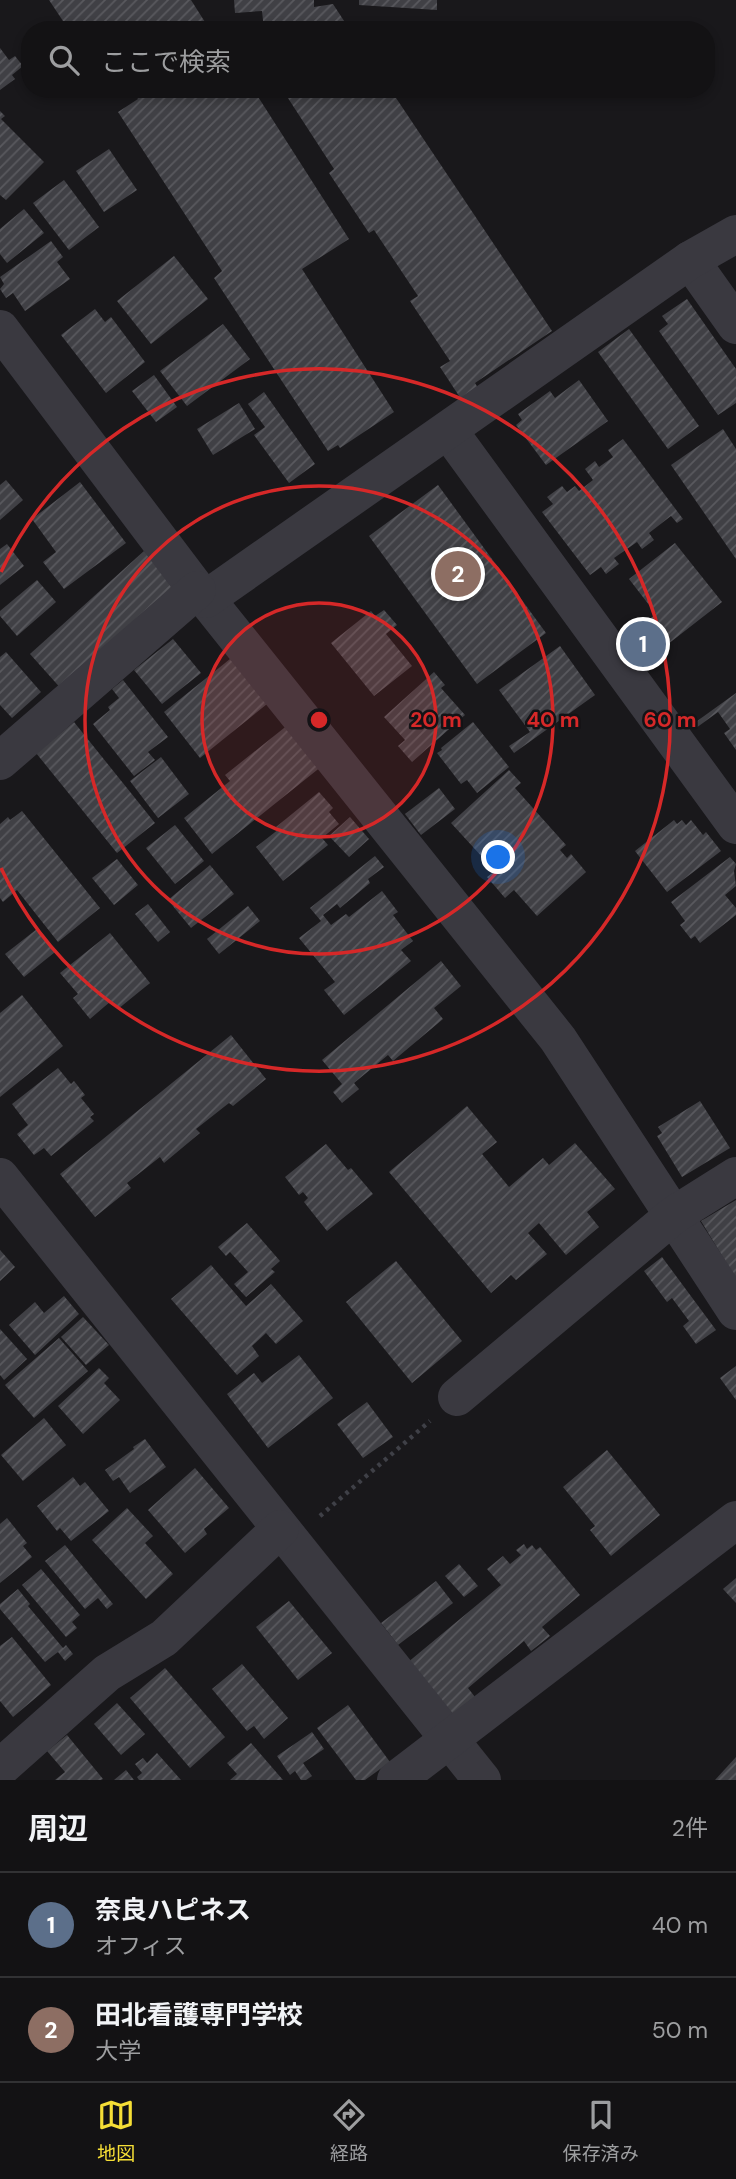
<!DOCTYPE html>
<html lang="ja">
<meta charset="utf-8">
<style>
:root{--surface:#131214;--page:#1c1b1d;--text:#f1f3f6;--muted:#9d9ea0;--line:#323234;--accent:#f5de36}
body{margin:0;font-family:"DM Sans","Noto Sans JP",sans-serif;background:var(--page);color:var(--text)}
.you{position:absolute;left:499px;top:858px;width:24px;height:24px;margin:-18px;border:5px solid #fff;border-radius:50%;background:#1a73e8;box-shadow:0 0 0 10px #1a73e833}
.badge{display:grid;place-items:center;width:46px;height:46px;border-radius:50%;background:var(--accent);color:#fff;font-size:23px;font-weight:700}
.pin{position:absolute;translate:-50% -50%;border:4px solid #fff;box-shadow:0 2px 7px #0006}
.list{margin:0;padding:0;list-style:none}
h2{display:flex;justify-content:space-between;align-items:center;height:91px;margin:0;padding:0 28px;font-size:30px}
h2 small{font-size:23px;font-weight:400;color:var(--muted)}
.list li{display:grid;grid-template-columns:46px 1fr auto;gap:21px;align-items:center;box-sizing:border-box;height:105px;padding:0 28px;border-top:2px solid var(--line)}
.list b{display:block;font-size:26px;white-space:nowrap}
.list p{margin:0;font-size:23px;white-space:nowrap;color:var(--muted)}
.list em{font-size:23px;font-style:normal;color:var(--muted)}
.icon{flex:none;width:38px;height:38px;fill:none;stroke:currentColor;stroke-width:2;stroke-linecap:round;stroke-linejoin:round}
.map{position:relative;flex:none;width:736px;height:1780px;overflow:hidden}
.search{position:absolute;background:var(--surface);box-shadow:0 4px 10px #0003;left:21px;right:21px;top:21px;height:77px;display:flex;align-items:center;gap:18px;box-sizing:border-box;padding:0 24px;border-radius:28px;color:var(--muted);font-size:26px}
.sheet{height:301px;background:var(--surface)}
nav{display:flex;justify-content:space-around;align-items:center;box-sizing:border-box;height:98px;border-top:2px solid var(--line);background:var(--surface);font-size:19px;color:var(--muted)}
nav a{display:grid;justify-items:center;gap:4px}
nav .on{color:var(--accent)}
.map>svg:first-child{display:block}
.building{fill:url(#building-hatch)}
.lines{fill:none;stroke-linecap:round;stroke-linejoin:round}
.path{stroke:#3f4047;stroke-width:4.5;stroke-dasharray:3.5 5;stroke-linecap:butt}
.minor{stroke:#3a3940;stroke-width:38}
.ring{fill:none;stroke:#d62828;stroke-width:3.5}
.centre{fill:#d62828;stroke:#141316;stroke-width:3.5}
.ring-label{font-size:21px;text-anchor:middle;font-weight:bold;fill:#d62828;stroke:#141316;stroke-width:5;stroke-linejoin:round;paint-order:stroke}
</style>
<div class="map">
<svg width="736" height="1780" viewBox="0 0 736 1780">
<defs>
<pattern id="building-hatch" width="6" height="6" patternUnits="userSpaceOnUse" patternTransform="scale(1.75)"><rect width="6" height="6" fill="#404045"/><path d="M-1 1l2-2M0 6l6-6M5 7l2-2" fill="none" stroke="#59595e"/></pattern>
</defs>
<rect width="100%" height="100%" fill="#19181b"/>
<g class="building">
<polygon points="49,0 191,0 210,30 69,30"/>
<polygon points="234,0 314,0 314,7 333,4 350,30 264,30 262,11 235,13"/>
<polygon points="359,0 437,0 437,10 359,5"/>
<polygon points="0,48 9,60 15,56 23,66 12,75 15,79 0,90"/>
<polygon points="132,89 253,89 349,239 302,269 394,412 340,448 338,445 328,451 214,278 222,271 118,112 138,99"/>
<polygon points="273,89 390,89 552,331 475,383 478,388 461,399 440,367 450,361 410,301 418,296 374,230 369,233 329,173 334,169 284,92 277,96"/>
<polygon points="0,111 5,116 1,119 44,162 6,200 0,195"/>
<polygon points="109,149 137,190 104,212 76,171"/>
<polygon points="64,180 99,227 69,250 33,203"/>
<polygon points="24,209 44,233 7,263 0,254 0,229"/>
<polygon points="51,241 63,257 57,262 70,279 25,311 13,293 6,298 0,289 4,284 0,277"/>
<polygon points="174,256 208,299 151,344 117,301"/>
<polygon points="687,299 736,369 736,403 718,415 659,331 668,324 662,316"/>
<polygon points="95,309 105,322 111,317 145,362 106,393 61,335"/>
<polygon points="223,324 250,359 187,406 160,371"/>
<polygon points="629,329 699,426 668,449 598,352"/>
<polygon points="154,375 177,407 156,422 132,391"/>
<polygon points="579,380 608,421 546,465 516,425 522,420 518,414 550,391 555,398"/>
<polygon points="264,392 315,464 289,483 254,435 265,427 248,404"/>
<polygon points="239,403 255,429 213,455 197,429"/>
<polygon points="723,429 736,449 736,559 671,465"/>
<polygon points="623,439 683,519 677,523 671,516 649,533 654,540 642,549 637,542 614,558 619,564 606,574 601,567 590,575 542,512 553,504 547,497 562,486 567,492 575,486 579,491 593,480 585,469 595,461 599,467 613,457 608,450"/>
<polygon points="6,480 23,500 0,520 0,485"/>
<polygon points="80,482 126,543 64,589 43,562 56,552 32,519"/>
<polygon points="438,485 546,633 477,684 369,536"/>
<polygon points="675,543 722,602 645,662 626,637 656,614 629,579"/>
<polygon points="7,544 24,566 0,585 0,549"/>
<polygon points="144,551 179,591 64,692 30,654"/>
<polygon points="37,580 56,602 17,636 0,616 0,611"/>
<polygon points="384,610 397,625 386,634 412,666 374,696 331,643 371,611 375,616"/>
<polygon points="173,639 201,673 162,704 134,670"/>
<polygon points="560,646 595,695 514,753 509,746 530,732 499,690"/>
<polygon points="6,652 41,692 12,718 0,705 0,657"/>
<polygon points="235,655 272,700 200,758 164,712"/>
<polygon points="434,672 445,685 441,688 465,715 412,762 398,746 405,740 384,717"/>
<polygon points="123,680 168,737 148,752 155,760 134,776 93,724 110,710 108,707 119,698 112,689"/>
<polygon points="736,693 736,750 724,733 730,729 718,712 696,728 693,724"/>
<polygon points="74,722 155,823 117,853 36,753"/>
<polygon points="473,722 509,767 477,793 467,780 461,784 437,753 442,750 441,748"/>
<polygon points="289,724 322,766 212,854 184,818 230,781 225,775"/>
<polygon points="161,757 189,794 158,818 130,781"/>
<polygon points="509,770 521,783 515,788 566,845 560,850 567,858 571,854 586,872 537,916 514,890 505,898 487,877 495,871 451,823"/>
<polygon points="439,788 455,809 421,835 405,814"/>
<polygon points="319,792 333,808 329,812 339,824 322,838 328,845 283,881 256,847 279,829 276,827"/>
<polygon points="22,811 100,908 58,942 17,890 3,902 0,898 0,824 8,817 10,820"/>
<polygon points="350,817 369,839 349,857 329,836"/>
<polygon points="674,820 677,824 682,820 686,825 691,820 703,835 706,832 721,851 667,892 635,851"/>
<polygon points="175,825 204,861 175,884 146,848"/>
<polygon points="375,856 384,867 368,879 370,883 340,908 337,904 323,915 331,925 346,914 349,917 382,891 398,912 393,915 413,941 401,950 411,961 344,1015 324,990 335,982 299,938 321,921 310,908"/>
<polygon points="730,857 736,864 734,871 736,886 725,895 736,908 736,915 700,943 695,936 691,939 680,925 685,921 671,902"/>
<polygon points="117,859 138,885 114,905 92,878"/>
<polygon points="210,865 234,894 191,928 168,900"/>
<polygon points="148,904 170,932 158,942 135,914"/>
<polygon points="248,906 260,921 219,954 207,939"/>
<polygon points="37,929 55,952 24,977 5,954"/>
<polygon points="110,933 150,983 118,1009 111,1001 90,1019 73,998 78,994 60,973"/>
<polygon points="441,961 461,986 434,1008 443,1019 393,1061 388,1055 354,1083 359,1089 342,1103 333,1092 342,1084 322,1060"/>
<polygon points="22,995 63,1046 0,1097 0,1013"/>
<polygon points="231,1035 266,1079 233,1106 229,1103 196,1129 200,1133 164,1163 160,1157 127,1183 131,1188 95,1217 60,1174"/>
<polygon points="58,1068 71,1084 74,1081 85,1095 81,1098 94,1114 90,1117 94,1121 51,1156 44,1148 34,1155 17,1134 28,1125 12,1104"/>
<polygon points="700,1101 730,1148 682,1177 657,1136 662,1133 658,1127"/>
<polygon points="467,1106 497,1142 482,1154 509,1187 543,1158 549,1165 575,1143 615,1189 587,1212 599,1227 566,1255 539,1223 528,1233 547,1254 516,1280 511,1275 491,1293 389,1172"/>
<polygon points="326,1144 348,1170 351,1168 373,1194 327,1231 304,1202 308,1198 303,1192 299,1195 285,1177"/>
<polygon points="736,1200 736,1279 701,1221"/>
<polygon points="247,1223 280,1261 271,1269 275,1272 246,1297 234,1284 248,1272 230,1252 226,1256 218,1247"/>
<polygon points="0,1250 15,1267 0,1281"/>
<polygon points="662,1257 716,1330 696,1344 683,1326 689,1321 672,1298 667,1302 644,1271"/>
<polygon points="396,1261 462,1341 412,1383 346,1302"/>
<polygon points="211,1265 246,1306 271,1284 303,1321 276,1344 266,1333 252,1346 259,1356 237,1375 171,1299"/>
<polygon points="64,1296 79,1314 35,1355 9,1325 35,1302 44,1313"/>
<polygon points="83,1317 109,1345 86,1365 61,1337"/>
<polygon points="0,1329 27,1359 4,1380 0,1375"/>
<polygon points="59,1338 88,1371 34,1418 5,1385"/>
<polygon points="299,1355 333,1398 268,1448 227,1394 254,1373 262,1383"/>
<polygon points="736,1366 736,1400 720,1378"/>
<polygon points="99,1368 109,1378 104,1383 120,1400 83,1434 58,1406"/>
<polygon points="367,1402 393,1437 363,1458 337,1424"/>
<polygon points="44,1418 66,1445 23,1481 1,1455"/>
<polygon points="145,1439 166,1467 130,1493 119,1477 113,1481 105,1470 134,1449 133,1447"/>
<polygon points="607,1450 660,1515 611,1556 590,1530 595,1526 563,1487"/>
<polygon points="195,1468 229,1508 204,1529 207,1534 185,1553 148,1510"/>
<polygon points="73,1477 80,1486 85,1482 109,1511 71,1541 60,1528 57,1531 37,1506"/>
<polygon points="127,1508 153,1536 145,1543 173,1574 146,1599 92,1540"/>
<polygon points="7,1518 27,1543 23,1546 32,1557 0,1583 0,1524"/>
<polygon points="524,1544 527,1549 532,1545 536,1550 540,1547 580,1595 542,1627 550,1636 531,1651 524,1641 468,1688 475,1697 451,1717 407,1663 501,1585 487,1569 503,1556 510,1564 521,1555 516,1550"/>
<polygon points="65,1545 113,1604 107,1609 98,1598 85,1609 45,1561"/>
<polygon points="459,1564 478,1586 464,1597 445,1576"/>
<polygon points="41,1569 80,1615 72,1622 77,1628 66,1637 22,1585"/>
<polygon points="736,1578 736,1603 723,1589"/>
<polygon points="436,1581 453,1603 398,1645 381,1623"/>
<polygon points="18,1589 30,1604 28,1606 63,1648 66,1645 73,1654 65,1661 58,1652 45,1662 0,1609 0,1604"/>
<polygon points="289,1601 332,1653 298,1680 256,1627"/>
<polygon points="12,1637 51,1685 13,1717 0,1701 0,1646"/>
<polygon points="242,1664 288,1718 264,1739 254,1726 247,1731 212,1689"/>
<polygon points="165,1668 225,1737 190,1768 130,1698"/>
<polygon points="117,1703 145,1734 121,1755 94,1724"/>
<polygon points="348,1705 390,1762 365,1780 356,1780 317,1728"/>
<polygon points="312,1732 324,1749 303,1763 312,1776 306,1780 301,1780 295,1771 290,1775 277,1756"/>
<polygon points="67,1735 103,1779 101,1780 55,1780 65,1772 47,1751"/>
<polygon points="251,1743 283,1780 230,1780 237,1774 227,1763"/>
<polygon points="157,1753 181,1780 139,1780 137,1777 142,1773 135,1764 143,1758 147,1763"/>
<polygon points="736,1757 736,1780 715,1780"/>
<polygon points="126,1770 134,1780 114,1780"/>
</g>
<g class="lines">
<polyline class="path" points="320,1516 430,1421"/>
<g class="minor">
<polyline points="690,260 736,325"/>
<polyline points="0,329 197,590 206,599 558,1039 736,1311"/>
<polyline points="448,430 736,825"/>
<polyline points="206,599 690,260 736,234"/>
<polyline points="0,761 197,590"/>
<polyline points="0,1177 482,1780"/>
<polyline points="457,1397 674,1215 736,1176"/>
<polyline points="0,1768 107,1673 164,1638 280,1529"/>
<polyline points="396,1780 736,1520"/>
</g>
</g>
<circle cx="319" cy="720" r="117" fill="#d62828" fill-opacity=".12"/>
<g class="ring">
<circle cx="319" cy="720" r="117"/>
<circle cx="319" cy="720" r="234"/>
<path d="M1 572A351 351 0 1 1 1 868"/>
</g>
<circle cx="319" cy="720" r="10" class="centre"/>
<g class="ring-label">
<text x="436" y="727">20 m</text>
<text x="553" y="727">40 m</text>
<text x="670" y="727">60 m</text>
</g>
</svg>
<div class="you"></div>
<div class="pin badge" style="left:643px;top:644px;background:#5c6f8a">1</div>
<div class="pin badge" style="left:458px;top:574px;background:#8d6e63">2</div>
<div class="search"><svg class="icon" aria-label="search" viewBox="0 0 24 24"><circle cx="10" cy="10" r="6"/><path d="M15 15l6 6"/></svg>ここで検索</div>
</div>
<section class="sheet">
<h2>周辺<small>2件</small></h2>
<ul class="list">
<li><span class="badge" style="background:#5c6f8a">1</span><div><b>奈良ハピネス</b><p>オフィス</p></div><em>40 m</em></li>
<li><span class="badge" style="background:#8d6e63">2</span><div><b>田北看護専門学校</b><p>大学</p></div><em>50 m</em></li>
</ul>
</section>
<nav>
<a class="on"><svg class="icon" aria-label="map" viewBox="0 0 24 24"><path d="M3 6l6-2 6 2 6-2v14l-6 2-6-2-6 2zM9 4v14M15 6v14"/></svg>地図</a>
<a><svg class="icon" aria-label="directions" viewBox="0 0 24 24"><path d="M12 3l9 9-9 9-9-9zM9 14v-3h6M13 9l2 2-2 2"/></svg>経路</a>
<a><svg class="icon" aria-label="saved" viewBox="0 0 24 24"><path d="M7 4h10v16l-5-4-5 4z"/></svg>保存済み</a>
</nav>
